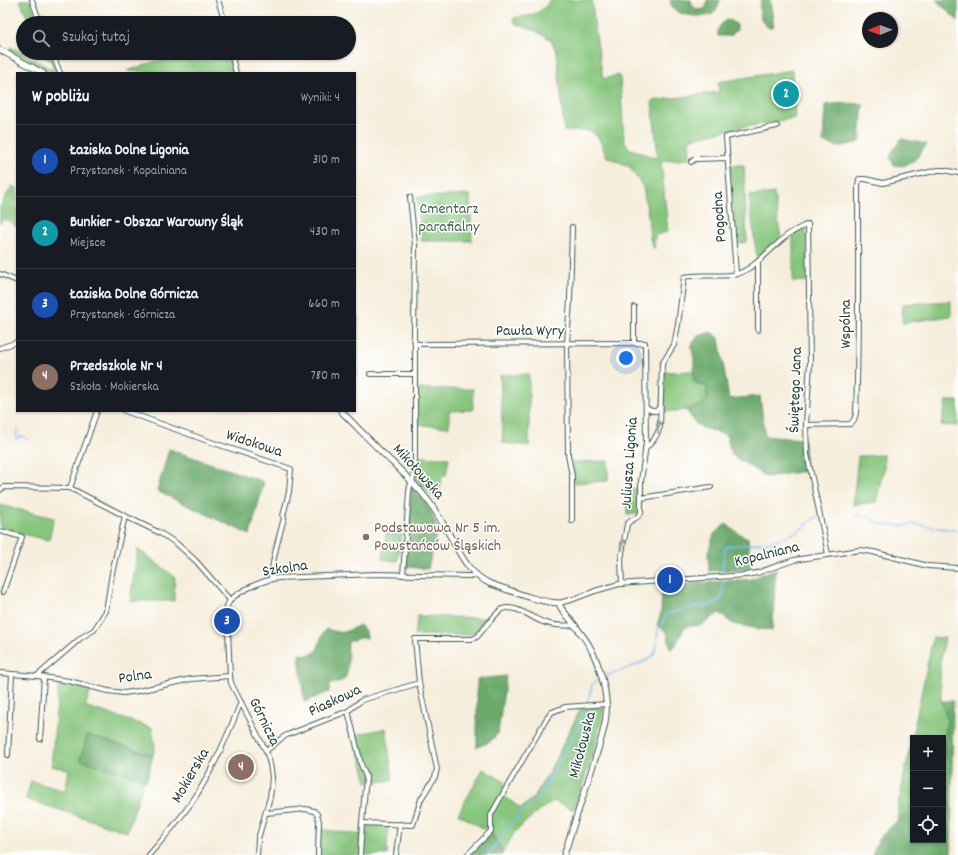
<!DOCTYPE html>
<html lang="pl">
<meta charset="utf-8">
<style>
:root{--surface:#171b24;--page:#20242c;--text:#f1f3f6;--muted:#9ea1a6;--line:#363941;--accent:#1a73e8}
body{margin:0;font-family:Dekko,sans-serif;background:var(--page);color:var(--text)}
.controls{position:absolute;right:12px;bottom:12px;display:grid;overflow:hidden;border-radius:0px;box-shadow:0 1px 3px #0004}
.controls button{width:36px;height:36px;display:grid;place-items:center;padding:0;border:0;border-bottom:1px solid var(--line);background:var(--surface);color:var(--text);font:20px sans-serif}
.compass{position:absolute;left:862px;top:12px;width:36px;height:36px;border-radius:50%;background:var(--surface);box-shadow:0 1px 3px #0004;rotate:269deg}
.you{position:absolute;left:626px;top:358px;width:14px;height:14px;margin:-10px;border:3px solid #fff;border-radius:50%;background:#1a73e8;box-shadow:0 0 0 6px #1a73e833}
.badge{display:grid;place-items:center;width:26px;height:26px;border-radius:50%;background:var(--accent);color:#fff;font-size:13px;font-weight:700}
.pin{position:absolute;translate:-50% -50%;border:2px solid #fff;box-shadow:0 1px 4px #0006}
.list{margin:0;padding:0;list-style:none}
h2{display:flex;justify-content:space-between;align-items:center;height:52px;margin:0;padding:0 16px;font-size:17px}
h2 small{font-size:13px;font-weight:400;color:var(--muted)}
.list li{display:grid;grid-template-columns:26px 1fr auto;gap:12px;align-items:center;box-sizing:border-box;height:72px;padding:0 16px;border-top:1px solid var(--line)}
.list b{display:block;font-size:15px;white-space:nowrap}
.list p{margin:0;font-size:13px;white-space:nowrap;color:var(--muted)}
.list em{font-size:13px;font-style:normal;color:var(--muted)}
.icon{flex:none;width:22px;height:22px;fill:none;stroke:currentColor;stroke-width:2;stroke-linecap:round;stroke-linejoin:round}
.map{position:relative;flex:none;width:958px;height:855px;overflow:hidden}
.search{position:absolute;background:var(--surface);box-shadow:0 1px 3px #0004;left:16px;top:16px;width:340px;height:44px;display:flex;align-items:center;gap:10px;box-sizing:border-box;padding:0 14px;border-radius:22px;color:var(--muted);font-size:15px}
.panel{position:absolute;background:var(--surface);box-shadow:0 1px 3px #0004;left:16px;top:72px;width:340px;height:340px;border-radius:0px}
.map>svg:first-child{display:block}
.green{fill:#86c57c;stroke:#528158}
.forest{fill:#6caa6c;stroke:#467450}
.lines{fill:none;stroke-linecap:round;stroke-linejoin:round}
.stream{stroke:#83bcf4;stroke-width:1.5}
.minor-casing{stroke:#3f584d;stroke-width:6}
.tertiary-casing{stroke:#3f584d;stroke-width:7}
.minor{stroke:#fff;stroke-width:4}
.tertiary{stroke:#fff;stroke-width:5}
.oneway{stroke:#8f9e9a}
.education-dot{fill:#8d6e63;stroke:#fff;stroke-width:1.5}
.labels{text-anchor:middle;dominant-baseline:central;stroke-width:3;stroke-linejoin:round;paint-order:stroke}
.park-label{font-size:16px;fill:#3e664a;stroke:#fff}
.street-label{font-size:16px;fill:#1f3d34;stroke:#fff}
.education-label{font-size:16px;fill:#785e54;stroke:#fff;text-anchor:start}
</style>
<div class="map">
<svg width="958" height="855" viewBox="0 0 958 855">
<rect width="100%" height="100%" fill="#fff"/>
<filter id="ink" filterUnits="userSpaceOnUse"><feTurbulence type="fractalNoise" baseFrequency=".025" numOctaves="2"/><feDisplacementMap in="SourceGraphic" scale="8" xChannelSelector="R" yChannelSelector="G"/><feConvolveMatrix kernelMatrix="1 2 1 2 8 2 1 2 1" color-interpolation-filters="sRGB"/></filter>
<filter id="wash" filterUnits="userSpaceOnUse"><feTurbulence type="fractalNoise" baseFrequency=".012" numOctaves="4" result="noise"/><feDisplacementMap in="SourceGraphic" scale="16" xChannelSelector="R" yChannelSelector="G"/><feGaussianBlur stdDeviation="0.9" result="paint"/><feColorMatrix in="noise" values="0 0 0 0 0 0 0 0 0 0 0 0 0 0 0 0 0 1.4 0 .05"/><feComposite in="paint" operator="in"/></filter>
<g filter="url(#wash)">
<rect width="100%" height="100%" fill="#f6eedc"/>
<g class="green">
<polygon points="20,0 30,0 38,23 29,23"/>
<path d="M 549,0 L 592,0 L 594,22 L 603,79 L 618,75 L 620,78 L 624,140 L 629,148 L 658,159 L 652,101 L 719,92 L 718,82 L 792,70 L 795,118 L 723,131 L 689,139 L 690,159 L 661,161 L 668,232 L 655,235 L 654,249 L 650,239 L 648,215 L 643,187 L 629,166 L 607,157 L 598,137 L 590,131 L 564,131 L 557,52 L 550,39 L 536,31 L 516,24 L 513,21 L 514,18 C 528,16 540,15 549,2 Z"/>
<polygon points="10,47 22,52 23,51 23,53 25,53 24,54 53,70 54,69 50,60 45,58 47,55 44,53 50,53 56,69 57,73 48,73 10,53 9,50"/>
<polygon points="190,53 229,53 233,73 155,73 152,72 127,71 156,61"/>
<polygon points="730,165 744,165 747,242 736,244"/>
<polygon points="12,186 17,188 17,227 3,218 0,224 0,207"/>
<polygon points="774,193 781,238 771,249 757,259 749,196"/>
<polygon points="470,195 472,241 422,241 417,197"/>
<polygon points="806,227 808,281 793,282 793,234"/>
<polygon points="951,301 951,316 902,323 903,304"/>
<rect x="355" y="316" width="3" height="60"/>
<polygon points="694,371 694,382 707,387 707,399 701,405 686,410 662,412 663,372"/>
<polygon points="529,374 529,446 503,443 500,375"/>
<polygon points="418,389 473,389 473,410 449,411 449,427 418,425"/>
<polygon points="946,401 958,401 958,426 941,425"/>
<polygon points="884,455 884,468 876,502 853,505 858,456"/>
<polygon points="418,457 449,458 446,475 442,476 438,501 416,480"/>
<polygon points="608,461 608,481 574,483 572,462"/>
<polygon points="627,489 639,489 640,511 638,514 627,515"/>
<polygon points="0,505 54,518 49,540 3,530 0,526"/>
<polygon points="387,531 402,534 397,561 382,559"/>
<polygon points="138,549 175,577 174,601 130,601"/>
<polygon points="418,616 485,618 474,633 467,635 414,635"/>
<polygon points="933,637 945,638 940,662 941,701 947,717 943,767 943,738 913,738 913,803 906,813 898,821 898,805"/>
<polygon points="59,682 92,689 85,706 152,728 155,747 153,755 87,735 81,760 147,780 143,784 127,832 26,799 31,781 65,791 69,770 51,766"/>
<path d="M 604,707 C 598,742 585,776 574,810 L 554,801 L 539,810 L 515,832 L 503,852 L 491,833 L 458,814 L 483,769 L 505,782 L 503,795 L 521,809 L 534,797 L 548,774 L 581,708 Z"/>
<polygon points="386,728 393,780 367,783 355,735"/>
<polygon points="362,826 388,826 387,855 317,855 318,829 361,835"/>
</g>
<g class="forest">
<path d="M 670,0 L 691,0 C 692,6 694,8 700,10 L 706,8 L 707,0 L 720,0 C 719,6 716,13 710,15 C 707,16 704,16 701,16 C 689,16 672,15 670,0 Z"/>
<path d="M 761,0 L 770,0 L 774,26 L 769,28 C 759,22 758,10 761,0 Z"/>
<polygon points="936,0 958,0 958,21"/>
<path d="M 726,20 L 732,21 L 737,25 L 737,30 L 731,36 L 718,36 C 717,28 720,25 726,20 Z"/>
<polygon points="843,103 863,104 860,142 838,147 823,142 825,105"/>
<path d="M 901,139 L 927,144 C 918,157 911,169 894,165 L 890,158 L 892,152 Z"/>
<polygon points="711,332 719,338 729,399 760,396 765,436 804,439 806,471 766,477 732,455 726,435 703,428 696,424 686,410 701,405 707,399 707,387 694,382 694,358 691,346 698,336"/>
<polygon points="169,449 264,482 250,535 157,491"/>
<polygon points="411,489 414,489 429,507 438,529 428,569 406,567"/>
<polygon points="726,524 738,533 748,538 750,568 741,569 709,571 708,553 714,534"/>
<polygon points="776,569 772,631 743,626 733,624 719,613 702,625 685,627 675,646 671,650 667,632 657,625 661,613 662,586 751,579"/>
<path d="M 360,625 C 364,629 367,633 367,638 L 359,638 L 348,642 C 347,652 350,670 345,678 C 342,682 334,683 330,684 L 329,692 L 304,702 L 299,654 L 309,655 L 316,652 C 321,642 319,638 326,629 C 331,630 333,631 337,632 C 344,634 353,628 360,625 Z"/>
<polygon points="506,676 498,733 490,742 477,747 477,679"/>
<polygon points="941,701 953,701 951,855 872,855 879,838 906,813 913,803 913,840 943,840 943,767 947,717"/>
<polygon points="87,735 153,755 147,780 80,760"/>
<polygon points="488,832 491,833 503,852 502,855 467,855"/>
</g>
<g class="lines">
<g class="stream">
<polyline points="15,437 17,434 18,429"/>
<polyline points="16,439 22,436 25,437 28,440"/>
<polyline points="856,515 868,517 881,524 902,526 914,524 921,525 958,531"/>
<polyline points="606,676 636,665 649,659 653,656 656,649 658,630 666,615 677,611 685,610 699,606 705,607 711,605 721,599 723,596 723,593 722,573 725,550 726,547 729,546 769,542 782,538 799,531 812,520 819,516"/>
<polyline points="587,702 590,694 592,684 598,680"/>
<polyline points="488,855 504,831 540,794 572,739 581,721 584,711"/>
</g>
</g>
</g>
<g filter="url(#ink)">
<g class="lines">
<g class="minor-casing">
<g id="minor">
<polyline points="32,0 40,23"/>
<polyline points="218,0 225,23"/>
<polyline points="52,53 60,73"/>
<polyline points="231,53 236,73"/>
<polyline points="691,162 695,159 728,158"/>
<polyline points="572,227 570,300 567,343 568,455 572,476 572,521"/>
<polyline points="758,261 758,330"/>
<polyline points="0,274 17,281"/>
<polyline points="736,274 726,137 777,126"/>
<polyline points="634,307 634,343"/>
<path d="M 415,344 L 645,343 L 646,444 L 641,482 L 641,513 C 638,519 631,519 627,524 L 621,559 L 622,584"/>
<polyline points="0,348 17,342"/>
<polyline points="370,374 415,374"/>
<polyline points="646,408 652,411 656,411 660,407"/>
<path d="M 125,411 L 208,441 L 291,469 L 289,492 L 283,516 L 284,518 C 279,538 272,558 271,579"/>
<path d="M 806,425 L 850,424 L 854,420 L 856,413 C 859,338 858,262 858,186 L 859,179 L 865,179 L 883,183 L 938,170 L 944,170 L 958,173"/>
<path d="M 645,448 C 653,443 657,436 660,427 L 662,364 L 674,345 L 678,325 L 684,277 C 700,273 720,278 737,274 C 754,269 770,249 784,238 C 790,232 800,228 808,224 L 810,363 L 806,425 L 807,454 L 828,554"/>
<polyline points="70,488 97,411"/>
<polyline points="0,490 4,487 70,488 125,516 160,533 176,543 196,561 230,600"/>
<polyline points="641,498 711,487"/>
<polyline points="0,531 22,537 3,592"/>
<polyline points="403,575 409,492 410,486 413,479 415,464 415,344 414,338 415,245 410,197"/>
<polyline points="230,600 227,606 227,610 230,676 231,683 266,751 270,764 272,777 271,789 270,797 258,839 257,855"/>
<path d="M 230,600 C 241,590 263,580 278,578 L 375,574 L 467,576 L 472,576 L 474,574"/>
<polyline points="559,603 574,599 595,591 619,584 746,575 757,573 794,560 860,550 873,552 928,566 958,568"/>
<polyline points="0,673 37,676 69,681 108,691 124,693 138,691 191,679 230,676"/>
<polyline points="37,676 82,637 94,630 106,611 112,573 125,516"/>
<path d="M 348,711 L 361,764 L 366,777 L 362,823 L 413,825 L 421,799 L 435,777 L 437,769 L 419,683 L 415,639 L 472,639 L 477,637 C 481,632 498,611 502,609 C 515,604 532,618 543,622 C 553,626 564,626 574,625"/>
<polyline points="40,739 44,677"/>
<polyline points="266,751 282,738 287,735 348,711 362,700 419,683"/>
<polyline points="8,755 12,674"/>
<polyline points="266,813 306,809 314,811 317,814 319,821 318,855"/>
<path d="M 149,855 C 164,838 179,820 192,802 C 212,773 228,735 241,702"/>
<polyline points="360,855 362,823"/>
<polyline points="396,855 400,824"/>
<polyline points="467,855 491,831 491,815 497,804 547,718 552,712 565,707 607,704"/>
</g>
</g>
<g class="tertiary-casing">
<g id="tertiary">
<polyline points="0,50 43,73"/>
<path d="M 341,411 C 358,428 375,446 393,463 C 406,476 419,488 430,503 C 437,513 443,524 449,534 C 461,555 468,574 491,584 C 512,591 538,602 559,603 L 561,608 C 572,622 586,637 593,653 C 601,670 608,695 606,715 C 605,730 599,745 595,759 C 585,791 574,823 564,855"/>
</g>
</g>
<use href="#minor" class="minor"/>
<use href="#tertiary" class="tertiary"/>
</g>
<defs><path id="oneway-shaft" d="M-6 0H5M1.5-3L5.5 0L1.5 3" fill="none" stroke-width="1.6" stroke-linecap="round" stroke-linejoin="round"/></defs>
<g class="oneway">
<use href="#oneway-shaft" transform="translate(659 427) rotate(-77)"/>
<use href="#oneway-shaft" transform="translate(623 545) rotate(-80)"/>
</g>
</g>
<circle class="education-dot" cx="366" cy="537" r="4"/>
<g class="labels">
<g class="park-label">
<text x="449" y="209">Cmentarz<tspan x="449" dy="18">parafialny</tspan></text>
</g>
<g class="street-label">
<text transform="translate(720 217) rotate(-94)">Pogodna</text>
<text transform="translate(846 324) rotate(-90)">Wspólna</text>
<text x="530" y="331">Pawła Wyry</text>
<text transform="translate(796 390) rotate(-88)">Świętego Jana</text>
<text transform="translate(254 444) rotate(18)">Widokowa</text>
<text transform="translate(630 463) rotate(-86)">Juliusza Ligonia</text>
<text transform="translate(418 472) rotate(48)">Mikołowska</text>
<text transform="translate(767 555) rotate(-14)">Kopalniana</text>
<text transform="translate(285 569) rotate(-8)">Szkolna</text>
<text transform="translate(135 677) rotate(-8)">Polna</text>
<text transform="translate(335 701) rotate(-25)">Piaskowa</text>
<text transform="translate(264 722) rotate(64)">Górnicza</text>
<text transform="translate(583 745) rotate(-75)">Mikołowska</text>
<text transform="translate(191 776) rotate(-60)">Mokierska</text>
</g>
<g class="education-label">
<text x="374" y="528">Podstawowa Nr 5 im.<tspan x="374" dy="18">Powstańców Śląskich</tspan></text>
</g>
</g>
</svg>
<div class="controls">
<button>+</button>
<button>−</button>
<button><svg class="icon" aria-label="locate" viewBox="0 0 24 24"><circle cx="12" cy="12" r="6"/><path d="M12 2v4M12 18v4M2 12h4M18 12h4"/></svg></button>
</div>
<svg class="compass" viewBox="-18 -18 36 36"><path d="M0-13l5 13h-10z" fill="#e53935"/><path d="M0 13l5-13h-10z" fill="#9ea1a6"/></svg>
<div class="you"></div>
<div class="pin badge" style="left:670px;top:580px;background:#1a4fb4">1</div>
<div class="pin badge" style="left:786px;top:94px;background:#0f9aa8">2</div>
<div class="pin badge" style="left:227px;top:621px;background:#1a4fb4">3</div>
<div class="pin badge" style="left:241px;top:767px;background:#8d6e63">4</div>
<div class="search"><svg class="icon" aria-label="search" viewBox="0 0 24 24"><circle cx="10" cy="10" r="6"/><path d="M15 15l6 6"/></svg>Szukaj tutaj</div>
<section class="panel">
<h2>W pobliżu<small>Wyniki: 4</small></h2>
<ul class="list">
<li><span class="badge" style="background:#1a4fb4">1</span><div><b>Łaziska Dolne Ligonia</b><p>Przystanek · Kopalniana</p></div><em>310 m</em></li>
<li><span class="badge" style="background:#0f9aa8">2</span><div><b>Bunkier - Obszar Warowny Śląk</b><p>Miejsce</p></div><em>430 m</em></li>
<li><span class="badge" style="background:#1a4fb4">3</span><div><b>Łaziska Dolne Górnicza</b><p>Przystanek · Górnicza</p></div><em>660 m</em></li>
<li><span class="badge" style="background:#8d6e63">4</span><div><b>Przedszkole Nr 4</b><p>Szkoła · Mokierska</p></div><em>780 m</em></li>
</ul>
</section>
</div>
